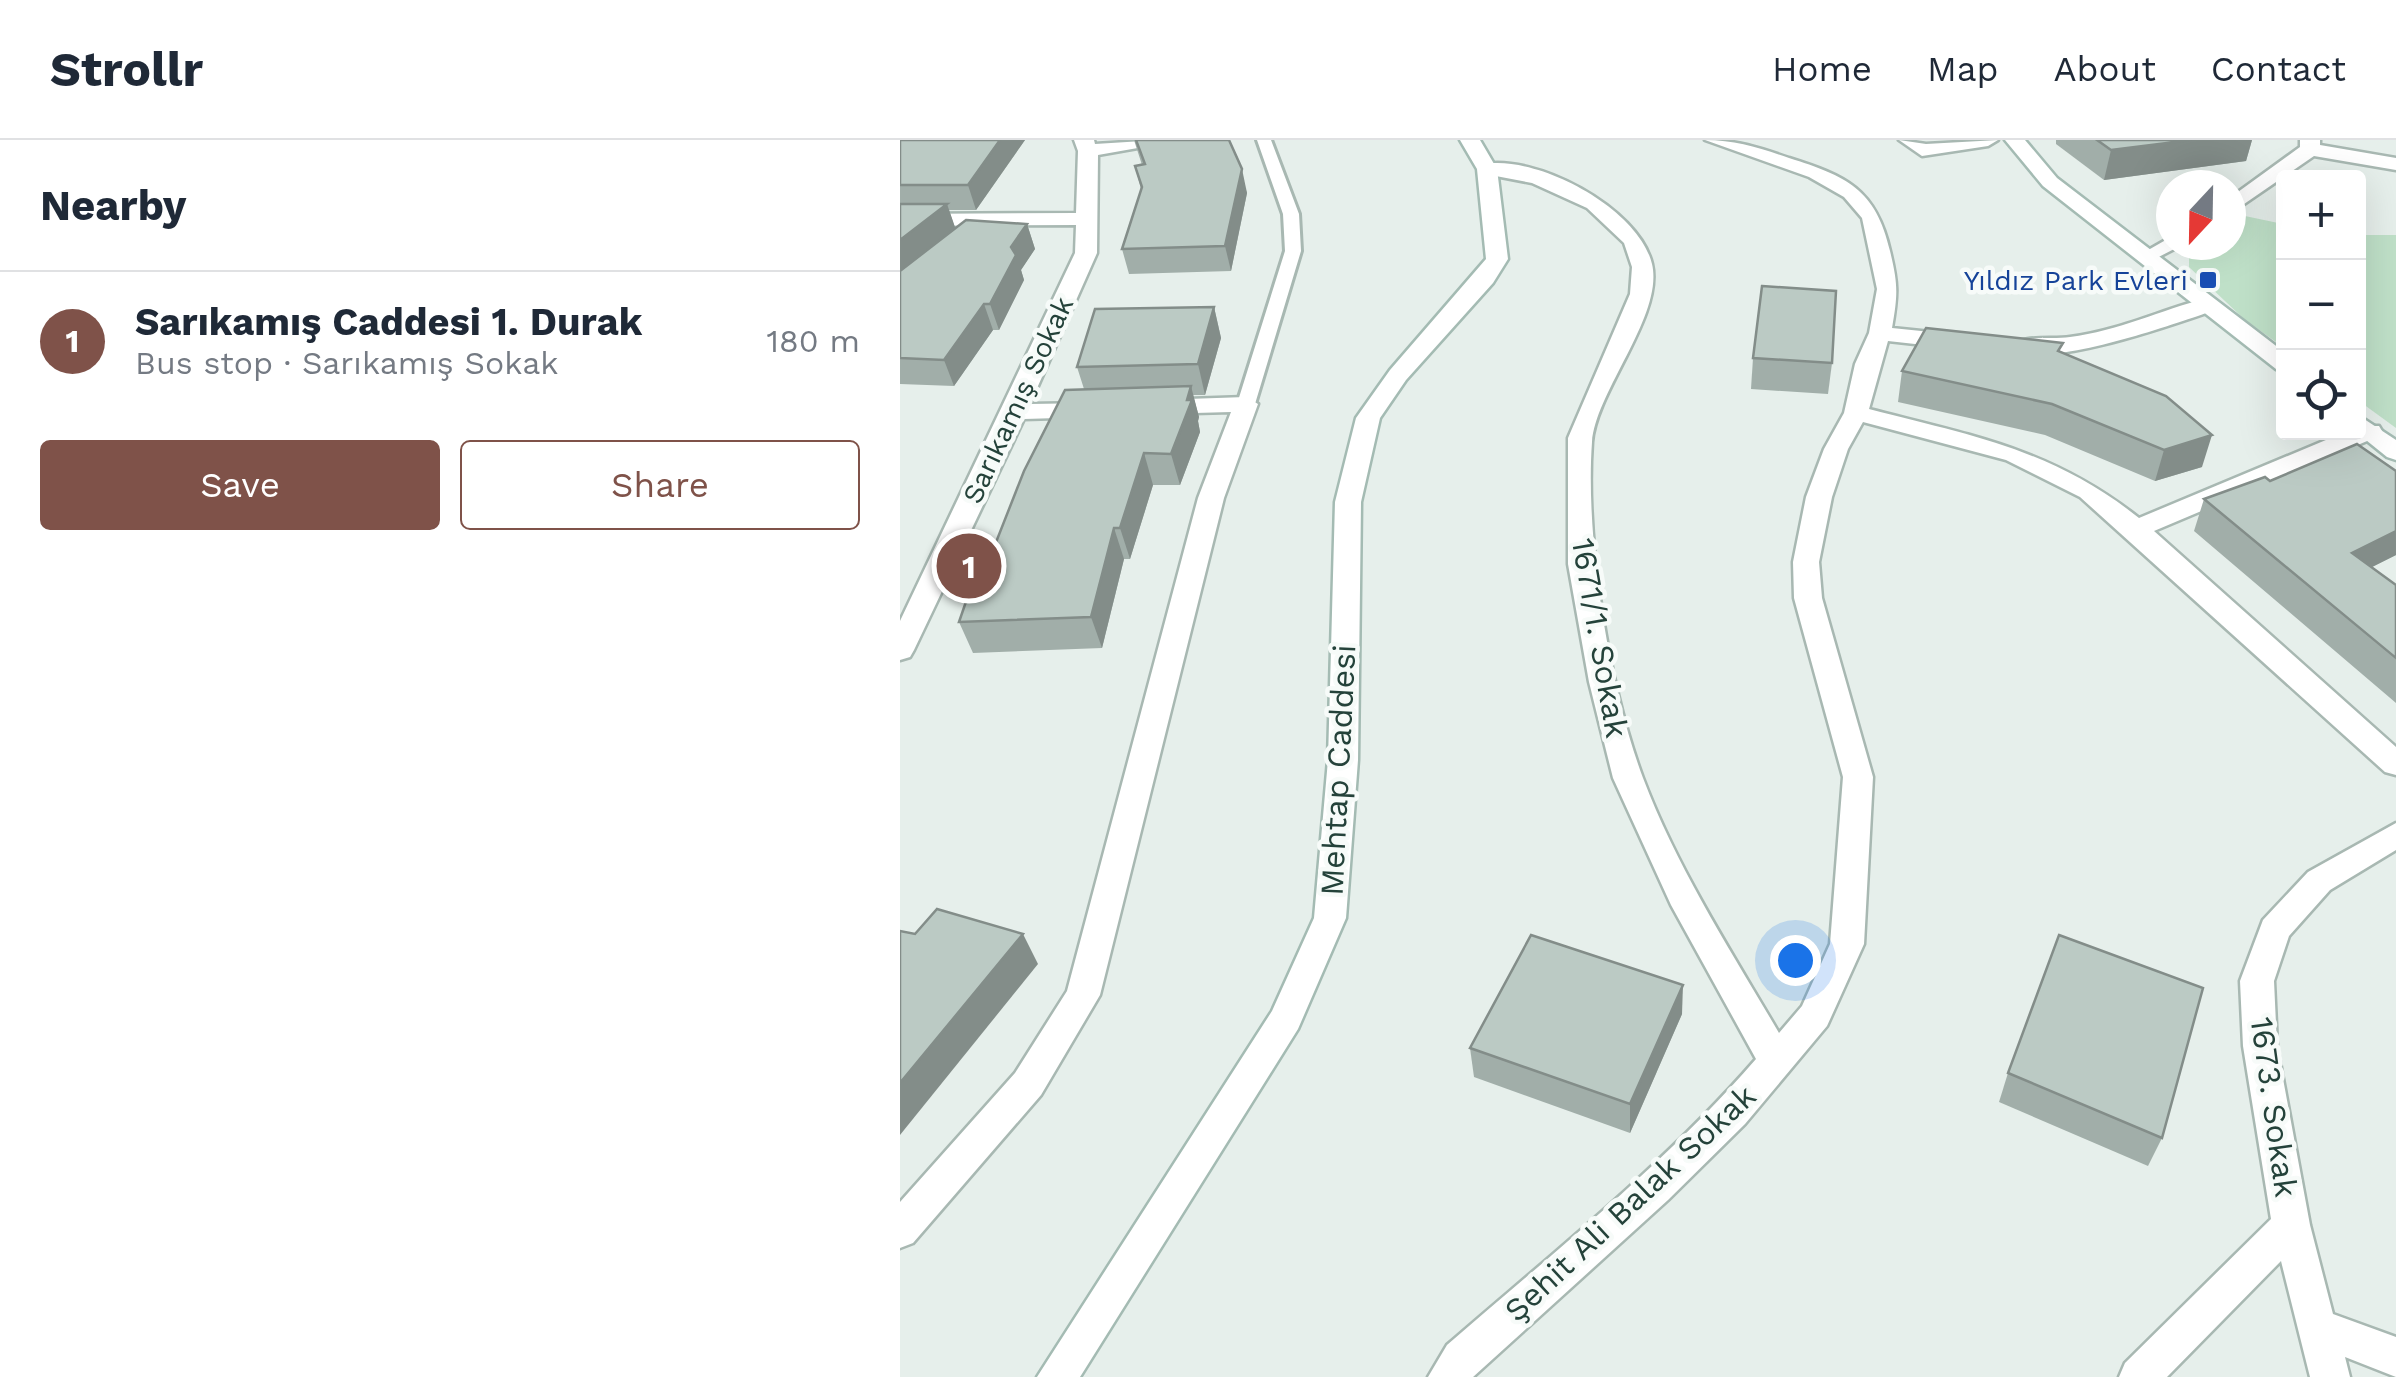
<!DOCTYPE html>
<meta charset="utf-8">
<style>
:root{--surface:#fff;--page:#f6f6f7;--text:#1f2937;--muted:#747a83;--line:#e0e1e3;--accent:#7f5249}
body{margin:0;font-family:"Work Sans",sans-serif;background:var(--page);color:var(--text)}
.controls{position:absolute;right:30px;top:30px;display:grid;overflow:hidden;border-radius:10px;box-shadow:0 10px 40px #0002}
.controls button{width:90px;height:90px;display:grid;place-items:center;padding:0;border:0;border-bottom:2px solid var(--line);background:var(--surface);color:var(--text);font:50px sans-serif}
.compass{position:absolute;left:1256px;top:30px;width:90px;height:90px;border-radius:50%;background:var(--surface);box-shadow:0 10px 40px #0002;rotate:202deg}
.you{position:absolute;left:895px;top:820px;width:35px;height:35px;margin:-25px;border:8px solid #fff;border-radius:50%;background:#1a73e8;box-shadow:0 0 0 15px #1a73e833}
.badge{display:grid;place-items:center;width:65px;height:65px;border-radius:50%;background:var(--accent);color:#fff;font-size:32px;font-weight:700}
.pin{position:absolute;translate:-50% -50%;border:5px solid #fff;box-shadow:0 2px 10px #0006}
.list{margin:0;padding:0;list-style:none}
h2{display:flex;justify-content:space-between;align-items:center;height:130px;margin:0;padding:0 40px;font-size:42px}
h2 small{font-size:32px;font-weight:400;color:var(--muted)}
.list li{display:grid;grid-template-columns:65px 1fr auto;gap:30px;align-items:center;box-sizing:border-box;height:140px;padding:0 40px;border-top:2px solid var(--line)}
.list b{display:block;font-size:38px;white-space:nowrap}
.list p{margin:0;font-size:32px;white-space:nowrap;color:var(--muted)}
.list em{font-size:32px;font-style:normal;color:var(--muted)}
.actions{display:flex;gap:20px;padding:30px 40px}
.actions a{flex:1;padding:22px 0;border:2px solid var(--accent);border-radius:10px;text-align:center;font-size:35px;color:var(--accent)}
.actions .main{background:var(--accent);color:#fff}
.icon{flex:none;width:55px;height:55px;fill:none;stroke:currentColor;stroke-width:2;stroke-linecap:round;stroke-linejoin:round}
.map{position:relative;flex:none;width:1496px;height:1237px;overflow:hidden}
header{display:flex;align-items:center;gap:60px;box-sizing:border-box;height:140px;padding:0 50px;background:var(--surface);border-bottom:2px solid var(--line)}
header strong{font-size:48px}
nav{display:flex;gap:55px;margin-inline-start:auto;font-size:35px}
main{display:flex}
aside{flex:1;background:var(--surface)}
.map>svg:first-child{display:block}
.green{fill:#bfe0c8}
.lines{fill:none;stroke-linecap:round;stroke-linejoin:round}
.lane-casing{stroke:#a8b8b2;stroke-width:6}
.street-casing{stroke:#a8b8b2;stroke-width:5}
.secondary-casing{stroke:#a4bbb3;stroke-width:5}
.lane{fill:#fff;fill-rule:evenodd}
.street{fill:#fff;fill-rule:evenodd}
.secondary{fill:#fff;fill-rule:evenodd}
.wall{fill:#a1aea9}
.shaded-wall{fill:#838d89}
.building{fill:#bbcac4;stroke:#838d89;stroke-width:2.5}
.transit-dot{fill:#1a4fb4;stroke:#f7fbf9;stroke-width:4}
.labels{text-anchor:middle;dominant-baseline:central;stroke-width:9;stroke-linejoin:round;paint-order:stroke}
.far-transit-label{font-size:28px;fill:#164399;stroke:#f7fbf9;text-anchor:end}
.far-street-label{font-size:28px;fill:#24423a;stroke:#f7fbf9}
.street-label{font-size:32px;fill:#24423a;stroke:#f7fbf9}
</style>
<header>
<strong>Strollr</strong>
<nav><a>Home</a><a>Map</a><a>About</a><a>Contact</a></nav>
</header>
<main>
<aside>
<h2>Nearby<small></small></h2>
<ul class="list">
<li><span class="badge">1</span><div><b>Sarıkamış Caddesi 1. Durak</b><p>Bus stop · Sarıkamış Sokak</p></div><em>180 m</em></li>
</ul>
<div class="actions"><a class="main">Save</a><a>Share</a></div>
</aside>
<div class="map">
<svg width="1496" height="1237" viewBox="0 0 1496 1237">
<rect width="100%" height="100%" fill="#e6efeb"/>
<g class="green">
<polygon points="1345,76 1383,84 1383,207 1344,179 1289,127 1289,110 1297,105 1331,105 1331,84"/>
<polygon points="1459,95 1496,95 1496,288 1459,261"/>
</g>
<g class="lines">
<g class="lane-casing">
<polygon id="lane" points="357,0 371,0 399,74 401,111 355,264 346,269 337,264 385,111 383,74"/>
</g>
<g class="street-casing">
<g id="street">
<polygon points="174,0 194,0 195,4 259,0 249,6 198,15 197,113 130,264 192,263 204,270 192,277 124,279 14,510 10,517 0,520 0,481 175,113 176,85 0,86 0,74 176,73 178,11"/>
<path d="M 805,0 C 836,0 860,8 889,18 C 946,36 976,49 990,111 C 998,144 998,154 992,188 L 1060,195 L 1071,202 L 1060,209 L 988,201 L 969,269 C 1073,296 1152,309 1239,378 L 1445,292 L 1458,292 L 1461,286 L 1479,286 L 1482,291 L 1479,296 L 1254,391 L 1496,607 L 1496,635 L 1485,632 L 1180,357 L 1106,320 L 963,282 L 948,309 L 932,357 L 919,422 L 922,458 L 973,637 L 964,804 L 927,886 L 845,984 L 768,1060 L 573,1237 L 528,1237 L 547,1205 C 653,1113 764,1025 856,919 L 771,765 L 713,638 L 689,542 L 668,424 L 668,298 L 730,154 L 732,127 L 724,103 L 687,68 L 632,43 L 580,33 L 580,25 C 634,12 739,68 752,124 C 764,175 696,251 692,302 C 685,399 709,547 743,638 C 777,728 831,811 879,893 L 902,866 L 930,804 L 943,637 L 894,458 L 893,422 L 906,357 L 924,309 L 944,273 L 955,224 L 969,193 L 977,149 L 962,78 L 944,57 L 909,37 Z"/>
<polygon points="999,0 1026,4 1098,0 1088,6 1022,16"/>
<polygon points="1400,0 1420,0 1420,5 1496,18 1496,30 1414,16 1331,73 1331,57 1400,7"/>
<polygon points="1271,97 1271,105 1280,105 1278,107 1247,123 1236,117"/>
<path d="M 1307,158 L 1315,160 L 1318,165 L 1315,170 C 1280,182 1136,234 1110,207 C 1122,194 1152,200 1170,197 C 1218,191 1261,170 1307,158 Z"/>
<polygon points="346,257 358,264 324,358 200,855 141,955 13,1103 0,1108 0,1062 115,933 167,851 298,358 331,272 258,274 246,267 258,260"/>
<polygon points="1496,683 1496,710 1430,750 1389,796 1374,841 1377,906 1410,1085 1433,1174 1496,1197 1496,1237 1445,1217 1450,1237 1410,1237 1381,1121 1267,1237 1219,1237 1225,1223 1371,1079 1343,906 1340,841 1363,780 1408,732"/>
</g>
</g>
<g class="secondary-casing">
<g id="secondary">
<polygon points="560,0 580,0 597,29 608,119 593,143 506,240 480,278 461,362 458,620 446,778 398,889 180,1237 137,1237 372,871 414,778 428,620 435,362 456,278 490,230 586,119 577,29"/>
<polygon points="1105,0 1125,0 1157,38 1384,212 1384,231 1376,229 1143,46"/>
<polygon points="1458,275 1496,300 1496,320 1487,317 1456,292"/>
</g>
</g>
<use href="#lane" class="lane"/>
<use href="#street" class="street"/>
<use href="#secondary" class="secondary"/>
</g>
<g class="wall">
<polygon points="0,0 125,0 76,70 49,70 55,88 127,84 135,109 121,130 124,140 99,190 93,190 54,246 0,244"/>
<polygon points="234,0 329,0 347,53 331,131 229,134 222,109 241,49 235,26 242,25"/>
<polygon points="1156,0 1352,0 1346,21 1204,40 1156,4"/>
<polygon points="314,167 321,198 305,255 293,255 299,277 298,281 300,292 280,345 253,345 230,419 224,419 202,508 73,513 59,482 91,415 184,249 177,227"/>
<polygon points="1161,212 1302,327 1255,341 1145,295 998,262 1002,231"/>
<polygon points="853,218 932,223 928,254 851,249"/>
<polygon points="1496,331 1496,415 1472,427 1496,445 1496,563 1294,391 1304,359"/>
<polygon points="782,874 730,993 574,937 570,908"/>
<polygon points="1108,933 1262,998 1248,1026 1099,962"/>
</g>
<g class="shaded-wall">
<polygon points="100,0 125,0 76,70 68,45"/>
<polygon points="1291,0 1352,0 1346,21 1204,40 1211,10"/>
<polygon points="342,29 347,53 331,131 325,106"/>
<polygon points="47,64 56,90 0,133 0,100"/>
<polygon points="127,84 135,109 121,130 124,140 99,190 90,164 111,107"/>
<polygon points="84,164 93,190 54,246 44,220"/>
<polygon points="314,167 321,198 305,255 298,224"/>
<polygon points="291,246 299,277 298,281 300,292 280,345 271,314"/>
<polygon points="1312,295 1302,327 1255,341 1264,310"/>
<polygon points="244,313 253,345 230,419 220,388"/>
<polygon points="214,388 224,419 202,508 191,477"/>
<polygon points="1496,391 1496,415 1438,444 1452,413"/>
<polygon points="123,794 138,824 0,995 0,943"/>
<polygon points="783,845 782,874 730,993 730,964"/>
</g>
<g class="building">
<polygon points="0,0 100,0 68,45 0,45"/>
<polygon points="236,0 329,0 342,29 325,106 222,109 242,47 235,26 245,24"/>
<polygon points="1197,0 1291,0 1211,10"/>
<polygon points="0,64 47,64 0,100"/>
<polygon points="66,80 127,84 111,107 116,115 90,164 84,164 44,220 0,218 0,131"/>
<polygon points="862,146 936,151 932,223 853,218"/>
<polygon points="314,167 298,224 177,227 195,169"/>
<polygon points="1026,188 1163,203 1158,211 1266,256 1312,295 1264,310 1152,264 1002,231"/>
<polygon points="291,246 287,260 292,260 271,314 244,313 220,388 214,388 191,477 59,482 82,415 91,415 124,331 165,250"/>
<polygon points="1457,304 1496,331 1496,391 1452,413 1496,445 1496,518 1304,359 1365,337 1370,341"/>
<polygon points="37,769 123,794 0,943 0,791 15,794"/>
<polygon points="631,795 783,845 730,964 570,908"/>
<polygon points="1159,795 1303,848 1262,998 1108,933"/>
</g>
<rect class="transit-dot" x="1298" y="130" width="20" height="20" rx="5"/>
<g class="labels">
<g class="far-transit-label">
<text x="1288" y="140">Yıldız Park Evleri</text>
</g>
<g class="far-street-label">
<text transform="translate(118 260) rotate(-65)">Sarıkamış Sokak</text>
</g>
<g class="street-label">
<text transform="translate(700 498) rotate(80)">1671/1. Sokak</text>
<text transform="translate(438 630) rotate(-87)">Mehtap Caddesi</text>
<text transform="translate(1374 967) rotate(82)">1673. Sokak</text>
<text transform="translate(730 1063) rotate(-43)">Şehit Ali Balak Sokak</text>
</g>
</g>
</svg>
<div class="controls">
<button>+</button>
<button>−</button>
<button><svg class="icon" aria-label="locate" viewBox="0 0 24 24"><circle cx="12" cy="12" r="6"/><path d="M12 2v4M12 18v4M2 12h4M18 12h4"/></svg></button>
</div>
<svg class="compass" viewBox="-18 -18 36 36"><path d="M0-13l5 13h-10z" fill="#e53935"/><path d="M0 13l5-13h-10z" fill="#747a83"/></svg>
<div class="you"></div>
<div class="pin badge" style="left:69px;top:426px">1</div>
</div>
</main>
